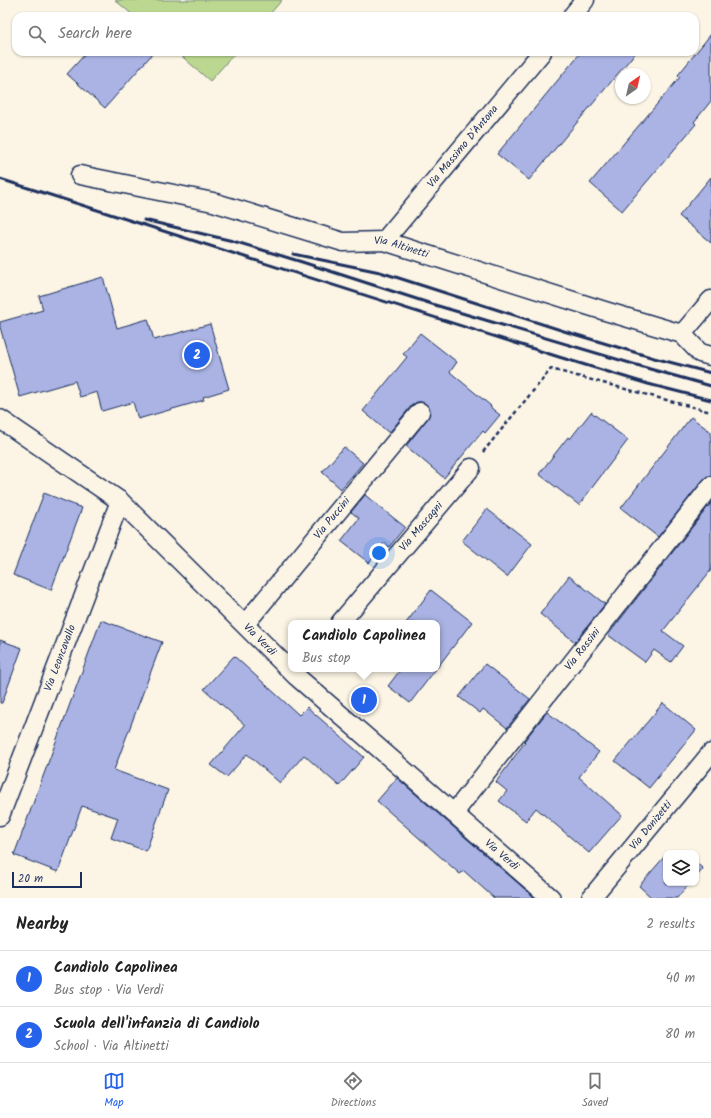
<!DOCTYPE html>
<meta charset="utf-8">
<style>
:root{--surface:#fff;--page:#f2f2f2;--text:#222;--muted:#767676;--line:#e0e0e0;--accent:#2563eb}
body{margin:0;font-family:Kalam,sans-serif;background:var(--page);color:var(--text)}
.controls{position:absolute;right:12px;bottom:12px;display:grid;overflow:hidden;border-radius:8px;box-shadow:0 1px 3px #0004}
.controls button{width:36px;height:36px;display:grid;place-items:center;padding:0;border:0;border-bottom:1px solid var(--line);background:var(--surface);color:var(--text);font:20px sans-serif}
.compass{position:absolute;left:615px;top:68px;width:36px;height:36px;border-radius:50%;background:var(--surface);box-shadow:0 1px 3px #0004;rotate:34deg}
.scale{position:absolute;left:12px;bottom:10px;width:70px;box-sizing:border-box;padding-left:4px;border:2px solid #1b2f5e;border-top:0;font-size:11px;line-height:14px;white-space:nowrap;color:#1b2f5e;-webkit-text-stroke:3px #fcf5e5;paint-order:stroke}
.you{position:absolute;left:379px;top:553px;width:14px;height:14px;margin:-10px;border:3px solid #fff;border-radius:50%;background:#1a73e8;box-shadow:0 0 0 6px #1a73e833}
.badge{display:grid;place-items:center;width:26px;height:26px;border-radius:50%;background:var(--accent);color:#fff;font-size:13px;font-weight:700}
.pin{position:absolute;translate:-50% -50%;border:2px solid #fff;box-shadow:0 1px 4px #0006}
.popup{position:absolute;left:288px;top:620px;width:152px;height:52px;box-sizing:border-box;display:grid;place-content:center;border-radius:8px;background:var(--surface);filter:drop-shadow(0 1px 3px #0005);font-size:13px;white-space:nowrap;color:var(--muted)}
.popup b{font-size:15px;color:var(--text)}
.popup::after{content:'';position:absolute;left:50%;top:100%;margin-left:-8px;border:8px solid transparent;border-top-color:var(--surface)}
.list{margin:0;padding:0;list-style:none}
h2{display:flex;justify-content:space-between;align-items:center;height:52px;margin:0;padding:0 16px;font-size:17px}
h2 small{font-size:13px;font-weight:400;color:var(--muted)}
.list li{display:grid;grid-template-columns:26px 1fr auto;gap:12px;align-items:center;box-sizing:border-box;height:56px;padding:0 16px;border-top:1px solid var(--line)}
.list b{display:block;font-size:15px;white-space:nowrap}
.list p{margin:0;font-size:13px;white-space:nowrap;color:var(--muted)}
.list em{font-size:13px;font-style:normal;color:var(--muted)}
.icon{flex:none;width:22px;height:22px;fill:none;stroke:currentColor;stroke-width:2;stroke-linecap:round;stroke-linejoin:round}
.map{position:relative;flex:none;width:711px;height:898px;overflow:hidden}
.search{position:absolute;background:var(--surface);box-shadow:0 1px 3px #0004;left:12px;right:12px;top:12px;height:44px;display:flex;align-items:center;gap:10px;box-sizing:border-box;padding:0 14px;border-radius:12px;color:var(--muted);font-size:15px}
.sheet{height:164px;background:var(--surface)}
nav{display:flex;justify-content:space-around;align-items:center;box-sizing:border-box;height:56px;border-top:1px solid var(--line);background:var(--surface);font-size:11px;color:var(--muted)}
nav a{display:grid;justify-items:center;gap:2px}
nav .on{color:var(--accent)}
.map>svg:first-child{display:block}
.green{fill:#bcd890;stroke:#6c8477}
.building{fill:#aab3e4;stroke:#1b2f5e}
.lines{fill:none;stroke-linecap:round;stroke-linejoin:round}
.minor-casing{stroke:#1b2f5e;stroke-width:21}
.path{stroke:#1b2f5e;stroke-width:2.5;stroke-dasharray:4 3;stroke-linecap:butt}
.minor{stroke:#fcf5e5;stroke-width:18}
.rail{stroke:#1b2f5e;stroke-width:3}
.labels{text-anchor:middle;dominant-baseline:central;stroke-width:4;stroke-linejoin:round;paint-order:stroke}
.street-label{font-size:11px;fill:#1b2f5e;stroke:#fcf5e5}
</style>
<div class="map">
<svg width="711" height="898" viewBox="0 0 711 898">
<rect width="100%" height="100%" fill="#fcf5e5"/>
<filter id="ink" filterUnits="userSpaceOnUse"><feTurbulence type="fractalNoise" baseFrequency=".025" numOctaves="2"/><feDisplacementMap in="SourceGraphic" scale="8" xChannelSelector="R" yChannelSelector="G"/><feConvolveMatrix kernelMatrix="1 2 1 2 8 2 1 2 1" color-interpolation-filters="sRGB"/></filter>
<g filter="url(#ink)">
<g class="green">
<polygon points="115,0 282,0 268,16 134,16"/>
<polygon points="177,52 236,52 210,81"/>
</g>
<g class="building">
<polygon points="711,34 711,101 694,122 696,124 622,211 590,183 680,77 678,75"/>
<polygon points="87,52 154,52 105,108 67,74"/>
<polygon points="581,52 636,52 529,180 497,154"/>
<polygon points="711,177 711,243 679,216"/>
<polygon points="103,277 117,328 148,319 154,340 210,324 229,389 203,397 204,400 138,419 133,402 102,411 97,392 80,397 75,381 20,397 0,327 0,322 43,310 39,296"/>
<polygon points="420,333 457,362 450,372 491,406 490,407 500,415 485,433 483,431 444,478 406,446 428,418 430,413 430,409 426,404 421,402 417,402 412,405 389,433 363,411 407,357 403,354"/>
<polygon points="591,412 628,440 579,505 539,474 568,437 570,439"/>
<polygon points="691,417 711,432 711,476 707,476 703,480 658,537 621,508"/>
<polygon points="344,447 363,463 341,489 322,472"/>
<polygon points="44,493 82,508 51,590 13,575"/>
<polygon points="365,495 405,527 389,547 385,542 369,563 341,541 359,518 351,512"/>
<polygon points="711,503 711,570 663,631 683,646 671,662 654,650 645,662 608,635"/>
<polygon points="487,509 532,544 507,577 462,541"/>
<polygon points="569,576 605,604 575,642 540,614"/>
<polygon points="431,590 472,622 437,668 437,623 406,623"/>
<polygon points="101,620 162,642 114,770 168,790 146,851 111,838 118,818 82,806 58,872 14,855"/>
<polygon points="0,640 22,648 2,703 0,703"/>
<polygon points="234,656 299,715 307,707 364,757 339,786 304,755 280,783 247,754 227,777 211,765 245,725 204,689"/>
<polygon points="485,664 530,699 507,728 483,709 480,713 459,697"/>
<polygon points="401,669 436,669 410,703 388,686"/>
<polygon points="663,703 696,730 649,788 615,761"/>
<polygon points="547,712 599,752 579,777 622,815 589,853 536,808 526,821 499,801 507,791 496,782 525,742 524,741"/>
<polygon points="397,778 535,898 494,898 464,871 460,874 377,801"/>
<polygon points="665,856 666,883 690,883 677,898 652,898 639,886"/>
<polygon points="696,862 703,869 696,877"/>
</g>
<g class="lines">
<g class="minor-casing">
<g id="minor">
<polyline points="572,16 585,0"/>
<path id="s1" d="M 80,175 L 213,202 L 343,242 L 384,241 L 605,311 L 682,334 L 700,353 L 711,356"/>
<path id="s2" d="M 384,241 L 542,52"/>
<polyline points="682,334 711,300"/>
<path id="s3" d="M 0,419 L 120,501 L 296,676 L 551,898"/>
<path id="s4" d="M 340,623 L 471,468"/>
<path id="s5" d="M 245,624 L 420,412"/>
<path id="s6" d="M 454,813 L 711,486"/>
<path id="s7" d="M 0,816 L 120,501"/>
<path id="s8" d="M 591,898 L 711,753"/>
</g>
</g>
<polyline class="path" points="483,452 551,369 711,412"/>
<use href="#minor" class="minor"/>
<g class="rail">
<polyline points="0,179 559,357 648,384 711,400"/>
<polyline points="144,220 233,241 302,262 435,305 650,369 711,386"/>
<polyline points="293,254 380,272 567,332 654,358 711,373"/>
</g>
</g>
</g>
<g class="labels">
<g class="street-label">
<text stroke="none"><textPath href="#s2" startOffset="123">Via Massimo D'Antona</textPath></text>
<text stroke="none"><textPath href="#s1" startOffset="331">Via Altinetti</textPath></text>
<text stroke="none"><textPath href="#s5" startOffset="137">Via Puccini</textPath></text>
<text stroke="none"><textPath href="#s4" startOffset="126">Via Mascagni</textPath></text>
<text stroke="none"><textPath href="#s3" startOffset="342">Via Verdi</textPath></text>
<text stroke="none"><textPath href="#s6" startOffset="208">Via Rossini</textPath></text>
<text stroke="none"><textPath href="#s7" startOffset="169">Via Leoncavallo</textPath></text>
<text stroke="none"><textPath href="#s8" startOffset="94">Via Donizetti</textPath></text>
<text stroke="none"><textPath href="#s3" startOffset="666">Via Verdi</textPath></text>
</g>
</g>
</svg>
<div class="controls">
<button><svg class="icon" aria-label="layers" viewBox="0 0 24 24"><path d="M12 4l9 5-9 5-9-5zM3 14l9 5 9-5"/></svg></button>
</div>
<svg class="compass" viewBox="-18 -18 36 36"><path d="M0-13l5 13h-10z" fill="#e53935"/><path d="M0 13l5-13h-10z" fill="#767676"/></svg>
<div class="scale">20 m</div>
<div class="you"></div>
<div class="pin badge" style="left:364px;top:700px">1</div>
<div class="popup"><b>Candiolo Capolinea</b>Bus stop</div>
<div class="pin badge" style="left:197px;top:355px">2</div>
<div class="search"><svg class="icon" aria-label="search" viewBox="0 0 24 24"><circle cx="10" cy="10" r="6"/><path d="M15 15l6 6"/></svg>Search here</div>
</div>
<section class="sheet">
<h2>Nearby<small>2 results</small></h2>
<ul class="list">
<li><span class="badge">1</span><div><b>Candiolo Capolinea</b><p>Bus stop · Via Verdi</p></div><em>40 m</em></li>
<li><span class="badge">2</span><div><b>Scuola dell'infanzia di Candiolo</b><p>School · Via Altinetti</p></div><em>80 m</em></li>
</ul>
</section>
<nav>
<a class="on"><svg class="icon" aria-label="map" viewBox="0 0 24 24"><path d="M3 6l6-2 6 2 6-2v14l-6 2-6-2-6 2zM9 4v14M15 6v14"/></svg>Map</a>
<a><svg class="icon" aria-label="directions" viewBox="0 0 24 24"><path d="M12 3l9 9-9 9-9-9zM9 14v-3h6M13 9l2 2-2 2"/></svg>Directions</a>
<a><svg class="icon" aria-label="saved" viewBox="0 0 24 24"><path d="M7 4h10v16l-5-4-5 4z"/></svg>Saved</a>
</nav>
